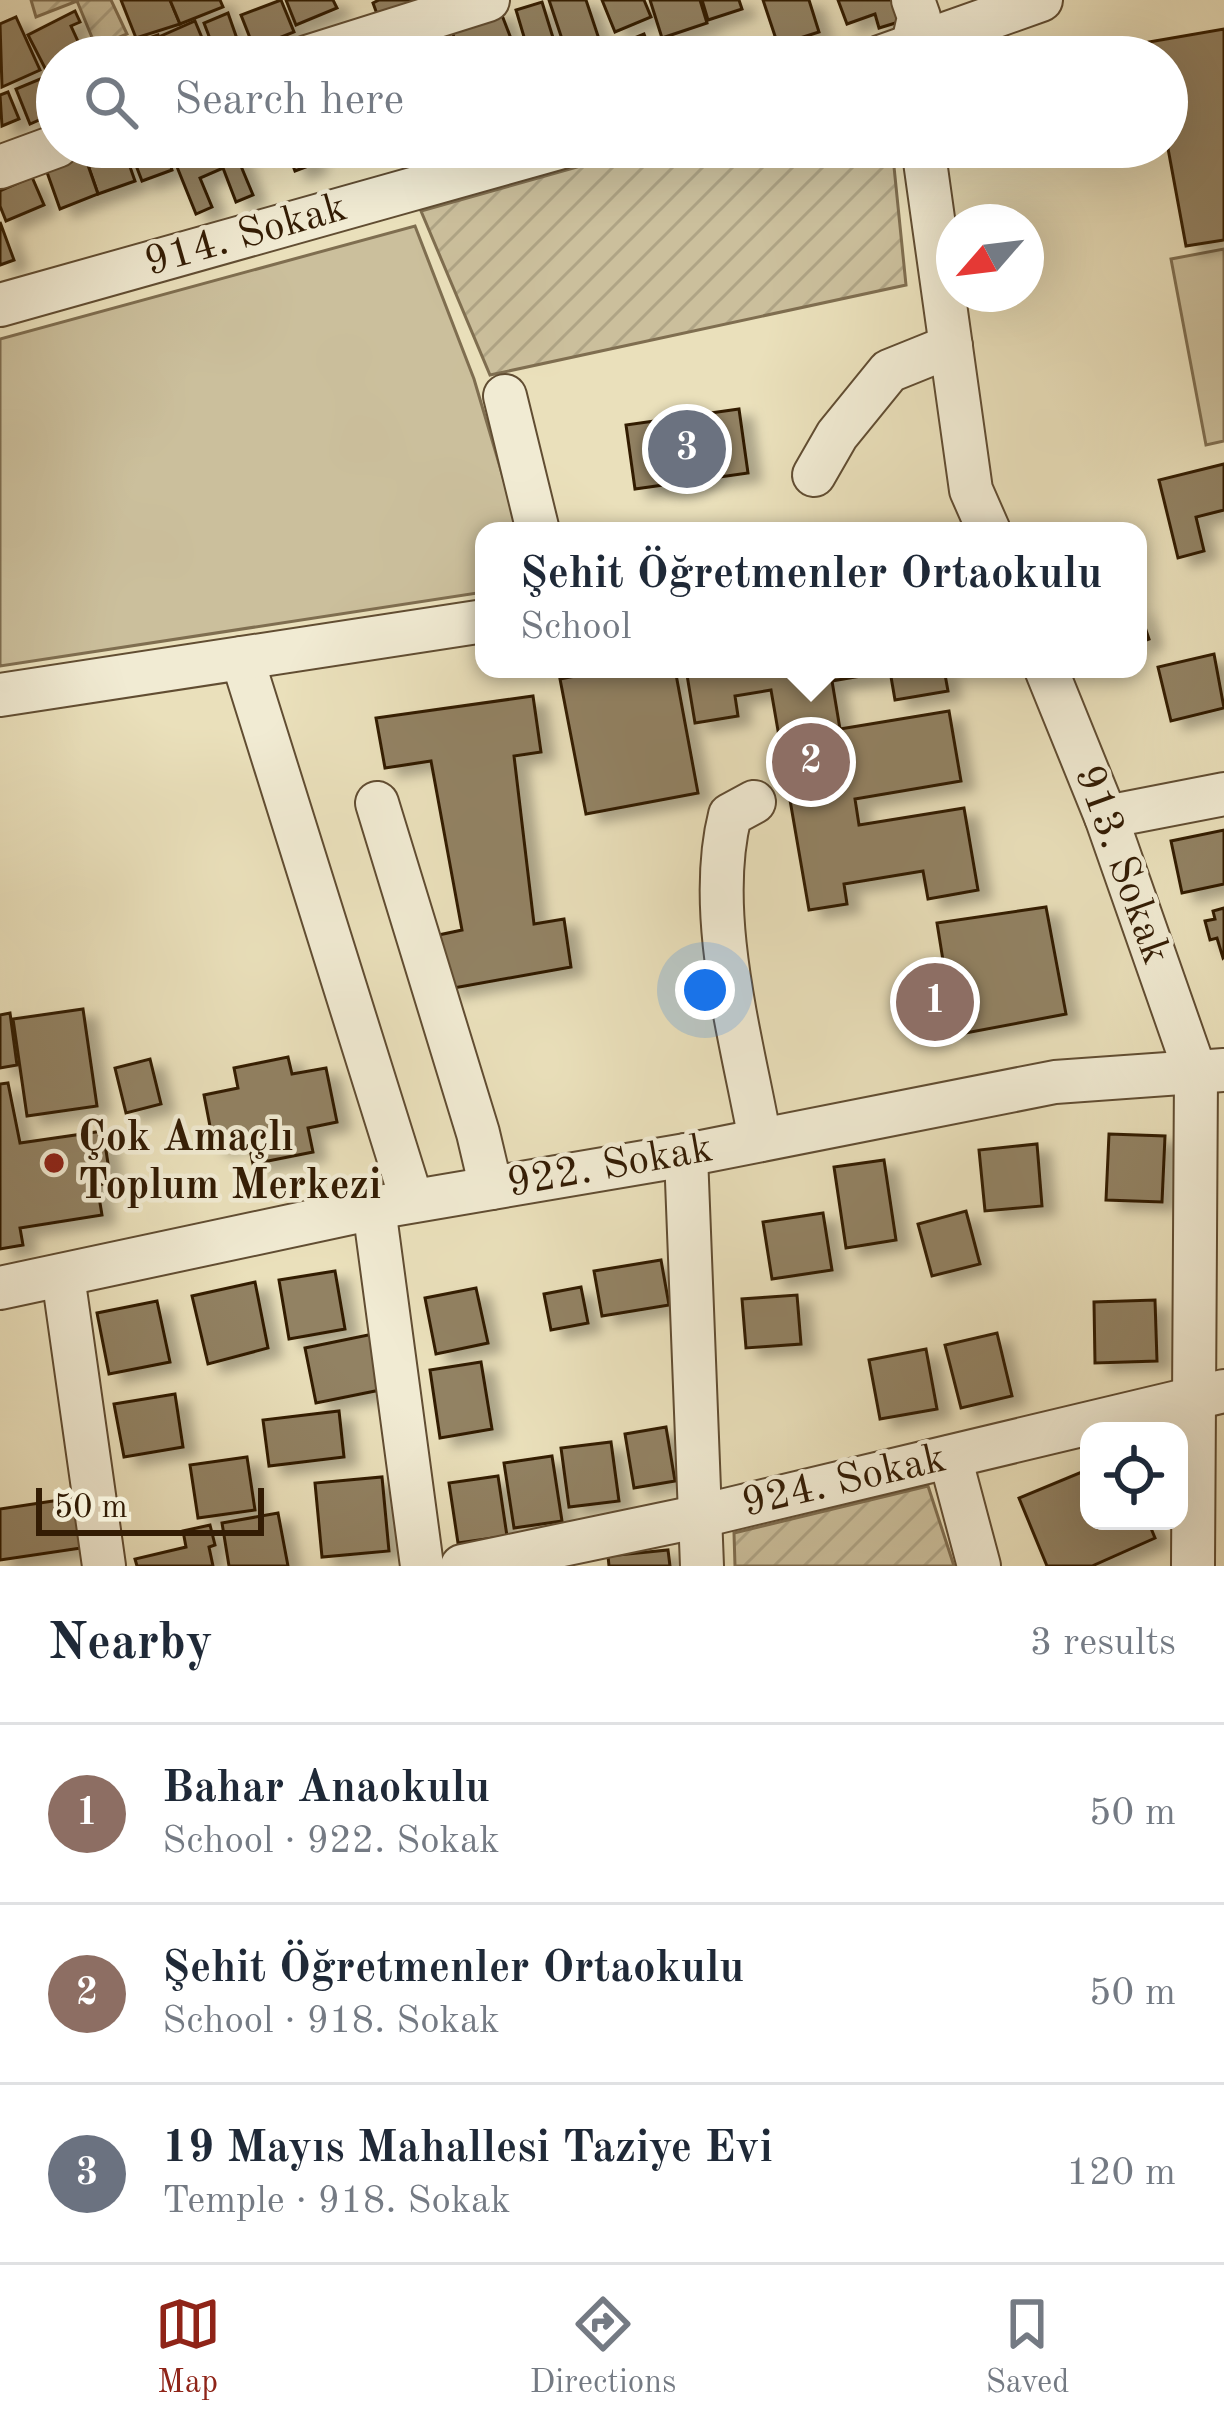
<!DOCTYPE html>
<meta charset="utf-8">
<style>
:root{--surface:#fff;--page:#f6f6f7;--text:#1f2937;--muted:#747a83;--line:#e0e1e3;--accent:#8f2418}
body{margin:0;font-family:"Old Standard TT",serif;background:var(--page);color:var(--text)}
.controls{position:absolute;right:36px;bottom:36px;display:grid;overflow:hidden;border-radius:24px;box-shadow:0 12px 48px #0002}
.controls button{width:108px;height:108px;display:grid;place-items:center;padding:0;border:0;border-bottom:3px solid var(--line);background:var(--surface);color:var(--text);font:60px sans-serif}
.compass{position:absolute;left:936px;top:204px;width:108px;height:108px;border-radius:50%;background:var(--surface);box-shadow:0 12px 48px #0002;rotate:242deg}
.scale{position:absolute;left:36px;bottom:30px;width:228px;box-sizing:border-box;padding-left:12px;border:6px solid #331c04;border-top:0;font-size:33px;line-height:42px;white-space:nowrap;color:#331c04;-webkit-text-stroke:9px #f1ebd3;paint-order:stroke}
.you{position:absolute;left:705px;top:990px;width:42px;height:42px;margin:-30px;border:9px solid #fff;border-radius:50%;background:#1a73e8;box-shadow:0 0 0 18px #1a73e833}
.badge{display:grid;place-items:center;width:78px;height:78px;border-radius:50%;background:var(--accent);color:#fff;font-size:39px;font-weight:700}
.pin{position:absolute;translate:-50% -50%;border:6px solid #fff;box-shadow:0 3px 12px #0006}
.popup{position:absolute;left:475px;top:522px;width:672px;height:156px;box-sizing:border-box;display:grid;place-content:center;border-radius:24px;background:var(--surface);filter:drop-shadow(0 3px 9px #0005);font-size:39px;white-space:nowrap;color:var(--muted)}
.popup b{font-size:45px;color:var(--text)}
.popup::after{content:'';position:absolute;left:50%;top:100%;margin-left:-24px;border:24px solid transparent;border-top-color:var(--surface)}
.list{margin:0;padding:0;list-style:none}
h2{display:flex;justify-content:space-between;align-items:center;height:156px;margin:0;padding:0 48px;font-size:51px}
h2 small{font-size:39px;font-weight:400;color:var(--muted)}
.list li{display:grid;grid-template-columns:78px 1fr auto;gap:36px;align-items:center;box-sizing:border-box;height:180px;padding:0 48px;border-top:3px solid var(--line)}
.list b{display:block;font-size:45px;white-space:nowrap}
.list p{margin:0;font-size:39px;white-space:nowrap;color:var(--muted)}
.list em{font-size:39px;font-style:normal;color:var(--muted)}
.icon{flex:none;width:66px;height:66px;fill:none;stroke:currentColor;stroke-width:2;stroke-linecap:round;stroke-linejoin:round}
.map{position:relative;flex:none;width:1224px;height:1566px;overflow:hidden}
.search{position:absolute;background:var(--surface);box-shadow:0 12px 48px #0002;left:36px;right:36px;top:36px;height:132px;display:flex;align-items:center;gap:30px;box-sizing:border-box;padding:0 42px;border-radius:66px;color:var(--muted);font-size:45px}
.sheet{height:696px;background:var(--surface)}
nav{display:flex;justify-content:space-around;align-items:center;box-sizing:border-box;height:168px;border-top:3px solid var(--line);background:var(--surface);font-size:33px;color:var(--muted)}
nav a{display:grid;justify-items:center;gap:6px}
nav .on{color:var(--accent)}
.map>svg:first-child{display:block}
.park{fill:#cbbf9c;stroke:#7f6e50;stroke-width:3}
.garden{fill:url(#garden-furrows);stroke:#7f6e50;stroke-width:3}
.building{fill:#928263;stroke:#331c04;stroke-width:3;filter:url(#shadow)}
.lines{fill:none;stroke-linecap:round;stroke-linejoin:round}
.minor-casing{stroke:#614d32;stroke-width:46}
.minor{stroke:#f1ebd3;stroke-width:42}
.poi-dot{fill:#8f2418;stroke:#f1ebd3;stroke-width:4.5}
.labels{text-anchor:middle;dominant-baseline:central;stroke-width:9;stroke-linejoin:round;paint-order:stroke}
.street-label{font-size:42px;fill:#331c04;stroke:#f1ebd3}
.poi-label{font-size:42px;font-weight:bold;fill:#331c04;stroke:#f1ebd3;text-anchor:start}
</style>
<div class="map">
<svg width="1224" height="1566" viewBox="0 0 1224 1566">
<defs>
<pattern id="garden-furrows" width="10" height="10" patternUnits="userSpaceOnUse" patternTransform="scale(3)"><rect width="10" height="10" fill="#cbbf9c"/><path d="M-1 1l2-2M0 10L10 0M9 11l2-2" fill="none" stroke="#afa485"/></pattern>
<filter id="shadow"><feDropShadow dx="13" dy="8" stdDeviation="6" flood-color="#0004"/></filter>
</defs>
<rect width="100%" height="100%" fill="#eae0bb"/>
<filter id="stains"><feTurbulence type="fractalNoise" baseFrequency=".00167" numOctaves="4"/><feColorMatrix values="0 0 0 0 .2 0 0 0 0 .09 0 0 0 0 .02 0 0 0 .5 -.17"/></filter>
<radialGradient id="worn" r=".72"><stop offset=".6" stop-color="#630" stop-opacity="0"/><stop offset="1" stop-color="#630" stop-opacity=".3"/></radialGradient>
<g class="park">
<polygon points="415,226 474,379 519,531 484,531 484,592 0,666 0,339"/>
<polygon points="1224,249 1224,441 1206,445 1171,259"/>
</g>
<g class="garden">
<polygon points="31,0 111,0 127,34 96,47 77,1 36,17"/>
<polygon points="648,147 892,147 906,285 490,375 421,211"/>
<polygon points="928,1486 954,1566 735,1566 734,1533"/>
</g>
<g class="building">
<polygon points="121,0 170,0 180,24 136,38"/>
<polygon points="170,0 220,0 223,7 180,24"/>
<polygon points="281,0 294,32 254,48 241,15"/>
<polygon points="286,0 333,0 337,8 296,25"/>
<polygon points="379,0 413,0 417,11 381,25 373,3"/>
<polygon points="549,0 586,0 601,45 568,57"/>
<polygon points="602,0 644,0 651,17 615,32"/>
<polygon points="650,0 700,0 707,23 662,38"/>
<polygon points="702,0 739,0 742,9 708,20"/>
<polygon points="763,0 809,0 819,32 778,45"/>
<polygon points="838,0 894,0 902,21 879,28 875,14 847,24"/>
<polygon points="542,2 559,57 530,57 516,10"/>
<polygon points="500,10 515,49 494,57 461,57 451,29"/>
<polygon points="75,11 80,22 71,26 82,50 89,47 93,56 57,57 57,70 48,74 28,35"/>
<polygon points="228,13 242,53 217,57 204,23"/>
<polygon points="16,17 40,70 2,87 0,24"/>
<polygon points="195,21 210,57 169,56 161,36"/>
<polygon points="1224,29 1224,240 1186,246 1167,143 1167,57 1151,57 1149,42"/>
<polygon points="445,30 458,57 412,57 408,47"/>
<polygon points="644,34 653,57 608,57 605,50"/>
<polygon points="158,35 166,57 115,57 112,51"/>
<polygon points="57,72 57,112 30,124 16,89"/>
<polygon points="8,92 19,119 2,126 0,95"/>
<polygon points="123,147 135,181 98,194 82,148"/>
<polygon points="129,147 164,147 172,170 142,181"/>
<polygon points="169,147 233,147 253,195 236,202 223,168 200,178 212,207 196,214"/>
<polygon points="286,147 307,147 314,164 295,171"/>
<polygon points="82,148 98,194 60,209 43,161"/>
<polygon points="32,177 44,205 6,221 0,206 0,191"/>
<polygon points="0,222 14,260 0,265"/>
<polygon points="739,409 748,473 635,489 626,425"/>
<polygon points="1224,464 1224,510 1196,517 1204,551 1178,558 1159,480"/>
<polygon points="1138,606 1149,639 1138,643"/>
<polygon points="1214,654 1224,708 1171,721 1158,667"/>
<polygon points="611,669 675,669 698,793 586,814 560,679"/>
<polygon points="686,669 944,669 948,691 895,700 890,671 832,681 840,729 949,711 961,781 855,799 859,825 964,808 978,890 928,899 923,871 844,884 847,904 809,910 771,690 735,696 738,716 695,723"/>
<polygon points="533,696 541,752 514,756 534,924 564,919 571,967 448,989 434,936 462,930 431,761 385,768 376,718"/>
<polygon points="1224,830 1224,884 1182,893 1171,841"/>
<polygon points="1046,907 1066,1014 955,1035 937,923"/>
<polygon points="1224,908 1224,957 1223,958 1217,938 1210,940 1205,921 1215,919 1213,911"/>
<polygon points="83,1009 97,1106 27,1116 13,1019"/>
<polygon points="10,1013 17,1065 0,1068 0,1015"/>
<polygon points="288,1057 292,1074 326,1068 337,1122 308,1128 313,1152 253,1164 248,1140 214,1147 204,1095 238,1088 234,1068"/>
<polygon points="150,1059 161,1104 126,1113 115,1068"/>
<polygon points="8,1083 20,1143 103,1131 111,1183 97,1185 102,1215 20,1228 23,1245 0,1249 0,1084"/>
<polygon points="1109,1134 1165,1136 1162,1202 1106,1200"/>
<polygon points="1037,1144 1042,1206 985,1211 979,1150"/>
<polygon points="884,1160 896,1240 846,1248 834,1167"/>
<polygon points="966,1211 980,1264 932,1276 918,1224"/>
<polygon points="823,1213 832,1270 772,1279 763,1222"/>
<polygon points="661,1260 669,1305 602,1316 594,1271"/>
<polygon points="335,1271 345,1329 289,1339 279,1280"/>
<polygon points="255,1282 268,1348 208,1364 192,1296"/>
<polygon points="581,1287 588,1323 551,1330 544,1294"/>
<polygon points="476,1288 488,1343 436,1354 425,1298"/>
<polygon points="797,1295 801,1344 746,1348 742,1299"/>
<polygon points="1155,1300 1157,1361 1095,1363 1094,1302"/>
<polygon points="157,1301 170,1362 109,1374 97,1313"/>
<polygon points="997,1333 1012,1396 961,1408 945,1345"/>
<polygon points="373,1334 385,1389 316,1403 305,1348"/>
<polygon points="926,1349 937,1409 880,1419 869,1360"/>
<polygon points="481,1362 492,1429 440,1438 430,1370"/>
<polygon points="175,1394 183,1447 124,1457 114,1404"/>
<polygon points="339,1411 344,1457 269,1466 263,1420"/>
<polygon points="666,1427 675,1481 634,1488 625,1434"/>
<polygon points="611,1442 619,1501 569,1507 561,1448"/>
<polygon points="552,1456 562,1521 514,1528 504,1463"/>
<polygon points="247,1457 255,1510 198,1518 190,1465"/>
<polygon points="1089,1469 1089,1521 1148,1521 1155,1538 1092,1566 1047,1566 1019,1498"/>
<polygon points="498,1476 507,1536 458,1543 449,1483"/>
<polygon points="382,1477 389,1551 322,1557 315,1483"/>
<polygon points="73,1498 81,1548 0,1560 0,1509"/>
<polygon points="278,1513 288,1566 229,1566 222,1523"/>
<polygon points="210,1525 215,1545 209,1547 213,1566 137,1566 135,1559 186,1547 183,1531"/>
<polygon points="668,1550 670,1566 609,1566 608,1556"/>
</g>
<g class="lines">
<g class="minor-casing">
<g id="minor">
<polyline points="307,57 488,0"/>
<polyline points="880,57 1041,0"/>
<polyline points="910,57 919,17 913,0"/>
<polyline points="923,147 971,490 989,531"/>
<polyline points="0,167 57,146"/>
<polyline points="0,305 562,147"/>
<polyline points="505,396 538,531"/>
<polyline points="814,475 837,435 889,371 951,346"/>
<polyline points="242,658 412,1201"/>
<polyline points="1046,669 1106,817 1196,1074 1193,1566"/>
<polyline points="0,695 484,621"/>
<path d="M 754,802 L 730,815 C 705,914 742,1040 760,1140"/>
<polyline points="377,803 478,1133 491,1188"/>
<polyline points="1106,817 1224,794"/>
<polyline points="686,1155 702,1566"/>
<polyline points="374,1208 422,1566"/>
<polyline points="63,1276 104,1566"/>
<polyline points="0,1288 374,1208 686,1155 1055,1082 1224,1070"/>
<polyline points="950,1457 979,1566"/>
<polyline points="462,1566 701,1516 1224,1391"/>
</g>
</g>
<use href="#minor" class="minor"/>
</g>
<circle class="poi-dot" cx="54" cy="1163" r="12"/>
<g class="labels">
<g class="street-label">
<text transform="translate(246 236) rotate(-16)">914. Sokak</text>
<text transform="translate(1121 865) rotate(70)">913. Sokak</text>
<text transform="translate(610 1167) rotate(-10)">922. Sokak</text>
<text transform="translate(844 1482) rotate(-13)">924. Sokak</text>
</g>
<g class="poi-label">
<text x="78" y="1139">Çok Amaçlı<tspan x="78" dy="48">Toplum Merkezi</tspan></text>
</g>
</g>
<rect width="100%" height="100%" filter="url(#stains)"/>
<rect width="100%" height="100%" fill="url(#worn)"/>
</svg>
<div class="controls">
<button><svg class="icon" aria-label="locate" viewBox="0 0 24 24"><circle cx="12" cy="12" r="6"/><path d="M12 2v4M12 18v4M2 12h4M18 12h4"/></svg></button>
</div>
<svg class="compass" viewBox="-18 -18 36 36"><path d="M0-13l5 13h-10z" fill="#e53935"/><path d="M0 13l5-13h-10z" fill="#747a83"/></svg>
<div class="scale">50 m</div>
<div class="you"></div>
<div class="pin badge" style="left:935px;top:1002px;background:#8d6e63">1</div>
<div class="pin badge" style="left:811px;top:762px;background:#8d6e63">2</div>
<div class="popup"><b>Şehit Öğretmenler Ortaokulu</b>School</div>
<div class="pin badge" style="left:687px;top:449px;background:#6b7280">3</div>
<div class="search"><svg class="icon" aria-label="search" viewBox="0 0 24 24"><circle cx="10" cy="10" r="6"/><path d="M15 15l6 6"/></svg>Search here</div>
</div>
<section class="sheet">
<h2>Nearby<small>3 results</small></h2>
<ul class="list">
<li><span class="badge" style="background:#8d6e63">1</span><div><b>Bahar Anaokulu</b><p>School · 922. Sokak</p></div><em>50 m</em></li>
<li><span class="badge" style="background:#8d6e63">2</span><div><b>Şehit Öğretmenler Ortaokulu</b><p>School · 918. Sokak</p></div><em>50 m</em></li>
<li><span class="badge" style="background:#6b7280">3</span><div><b>19 Mayıs Mahallesi Taziye Evi</b><p>Temple · 918. Sokak</p></div><em>120 m</em></li>
</ul>
</section>
<nav>
<a class="on"><svg class="icon" aria-label="map" viewBox="0 0 24 24"><path d="M3 6l6-2 6 2 6-2v14l-6 2-6-2-6 2zM9 4v14M15 6v14"/></svg>Map</a>
<a><svg class="icon" aria-label="directions" viewBox="0 0 24 24"><path d="M12 3l9 9-9 9-9-9zM9 14v-3h6M13 9l2 2-2 2"/></svg>Directions</a>
<a><svg class="icon" aria-label="saved" viewBox="0 0 24 24"><path d="M7 4h10v16l-5-4-5 4z"/></svg>Saved</a>
</nav>
